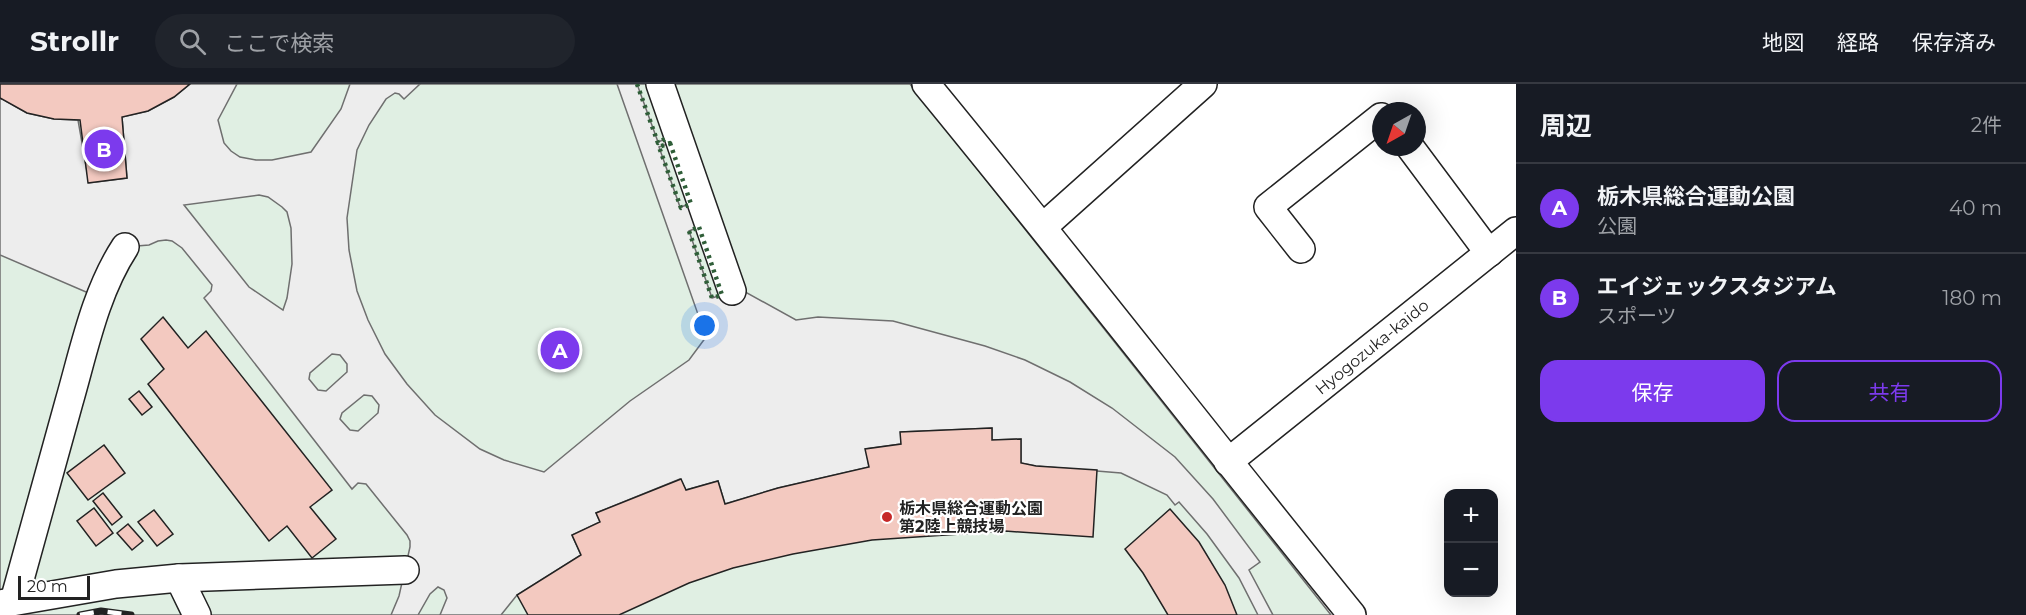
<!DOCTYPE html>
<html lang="ja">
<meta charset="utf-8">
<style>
:root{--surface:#171b24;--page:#20242c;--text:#f1f3f6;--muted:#9ea1a6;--line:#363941;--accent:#7c3aed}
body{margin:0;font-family:Montserrat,"Noto Sans JP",sans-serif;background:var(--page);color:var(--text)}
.controls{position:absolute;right:18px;bottom:18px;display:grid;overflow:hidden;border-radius:12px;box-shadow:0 6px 24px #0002}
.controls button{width:54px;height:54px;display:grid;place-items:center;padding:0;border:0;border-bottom:2px solid var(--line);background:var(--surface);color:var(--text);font:30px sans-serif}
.compass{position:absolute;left:1372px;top:18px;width:54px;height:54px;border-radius:50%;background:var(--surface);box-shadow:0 6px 24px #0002;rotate:220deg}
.scale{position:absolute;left:18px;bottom:15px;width:72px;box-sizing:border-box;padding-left:6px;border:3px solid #222;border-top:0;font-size:16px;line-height:21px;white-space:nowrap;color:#222;-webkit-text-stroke:4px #fff;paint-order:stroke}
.you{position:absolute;left:705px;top:242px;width:21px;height:21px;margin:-15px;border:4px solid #fff;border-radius:50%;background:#1a73e8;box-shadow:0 0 0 9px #1a73e833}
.badge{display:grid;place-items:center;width:39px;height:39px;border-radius:50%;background:var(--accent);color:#fff;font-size:20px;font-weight:700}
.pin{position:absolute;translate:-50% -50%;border:3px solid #fff;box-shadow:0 2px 6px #0006}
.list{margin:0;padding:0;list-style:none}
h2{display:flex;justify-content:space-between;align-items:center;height:78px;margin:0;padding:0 24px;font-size:26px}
h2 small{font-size:20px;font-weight:400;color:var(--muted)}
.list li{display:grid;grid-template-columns:39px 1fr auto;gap:18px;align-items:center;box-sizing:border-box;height:90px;padding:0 24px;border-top:2px solid var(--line)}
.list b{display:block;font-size:22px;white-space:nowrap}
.list p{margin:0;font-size:20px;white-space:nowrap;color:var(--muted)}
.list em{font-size:20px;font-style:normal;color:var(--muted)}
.actions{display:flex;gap:12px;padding:18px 24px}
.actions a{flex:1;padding:14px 0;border:2px solid var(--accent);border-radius:18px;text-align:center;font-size:21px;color:var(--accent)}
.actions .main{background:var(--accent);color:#fff}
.icon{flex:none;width:33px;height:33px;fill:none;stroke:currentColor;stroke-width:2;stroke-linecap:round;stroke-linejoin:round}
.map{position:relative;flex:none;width:1516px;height:531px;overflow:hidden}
header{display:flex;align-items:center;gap:36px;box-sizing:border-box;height:84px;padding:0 30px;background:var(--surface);border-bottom:2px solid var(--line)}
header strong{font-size:28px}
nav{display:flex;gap:33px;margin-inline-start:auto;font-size:21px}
.search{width:420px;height:54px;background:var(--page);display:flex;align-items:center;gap:15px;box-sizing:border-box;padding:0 21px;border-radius:33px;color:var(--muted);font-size:22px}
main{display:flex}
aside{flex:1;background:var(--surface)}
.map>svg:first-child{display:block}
.green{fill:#e0efe3;stroke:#6f6f6f;stroke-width:1.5}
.parking{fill:#ededed;stroke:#6f6f6f;stroke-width:1.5;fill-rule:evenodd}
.building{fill:#f3c9c0;stroke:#222;stroke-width:1.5}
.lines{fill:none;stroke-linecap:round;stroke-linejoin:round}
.minor-casing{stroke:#222;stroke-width:30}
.minor{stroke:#fff;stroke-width:27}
.rail-casing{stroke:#222;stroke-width:7}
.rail{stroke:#fff;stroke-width:4.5;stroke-dasharray:14;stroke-linecap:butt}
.hedge{stroke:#2f5e38;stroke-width:4.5;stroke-dasharray:3 4.5;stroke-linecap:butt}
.poi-dot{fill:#c62828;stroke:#fff;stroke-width:2}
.labels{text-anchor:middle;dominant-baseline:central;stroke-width:4.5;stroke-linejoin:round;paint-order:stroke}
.street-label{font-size:16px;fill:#222;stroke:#fff}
.poi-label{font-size:16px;font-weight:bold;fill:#222;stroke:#fff;text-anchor:start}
</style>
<header>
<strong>Strollr</strong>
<div class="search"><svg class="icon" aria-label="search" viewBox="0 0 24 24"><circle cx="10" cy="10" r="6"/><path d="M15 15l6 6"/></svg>ここで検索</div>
<nav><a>地図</a><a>経路</a><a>保存済み</a></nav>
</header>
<main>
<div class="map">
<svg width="1516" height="531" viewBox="0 0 1516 531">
<rect width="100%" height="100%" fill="#fff"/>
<polygon class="green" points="0,0 910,0 1331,531 0,531"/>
<path class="parking" d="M 190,0 L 237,0 L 218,36 L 224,59 L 231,67 L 240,73 L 256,76 L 272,76 L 311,68 L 341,25 L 350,0 L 420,0 L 404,15 L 399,10 L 395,9 L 386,15 L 369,41 L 357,66 L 347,134 L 349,166 L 357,207 L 368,236 L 385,270 L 407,300 L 435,331 L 480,365 L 504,376 L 544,388 L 630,317 L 689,276 L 706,253 L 617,0 L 637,0 L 658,58 L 668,54 L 670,59 L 659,63 L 680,123 L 691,120 L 699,143 L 689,147 L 712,214 L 740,205 L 796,236 L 818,233 L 893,237 L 985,262 L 1025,276 L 1070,298 L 1112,324 L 1175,373 L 1213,415 L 1260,478 L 1249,486 L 1273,531 L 1258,531 L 1239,494 L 1207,450 L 1179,418 L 1175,421 L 1167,411 L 1121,389 L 1036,382 L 1021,379 L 1021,355 L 992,356 L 992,344 L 901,348 L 901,360 L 866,365 L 869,383 L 778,404 L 725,420 L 718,397 L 686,406 L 680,395 L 596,429 L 600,438 L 572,451 L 581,471 L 517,511 L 501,531 L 440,531 L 447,514 L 444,506 L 438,503 L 430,510 L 418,531 L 391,531 L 399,512 L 410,463 L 410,457 L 407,451 L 366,400 L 358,399 L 352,405 L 204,214 L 211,207 L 212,201 L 182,164 L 172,157 L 166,156 L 158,157 L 149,161 L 125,163 L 100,214 L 0,171 L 0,14 L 27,29 L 54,35 L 78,36 L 89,99 L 127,94 L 122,33 L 148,27 L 174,13 ZM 259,111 L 268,113 L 282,123 L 287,128 L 291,144 L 292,180 L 287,214 L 283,226 L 249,203 L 184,121 ZM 332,270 L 340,271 L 347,280 L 347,288 L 326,307 L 318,306 L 309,295 L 310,289 ZM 364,311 L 372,312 L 379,321 L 378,329 L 358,347 L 350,346 L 340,335 L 342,329 Z"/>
<g class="building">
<polygon points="0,0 190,0 174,13 148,27 122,33 127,94 88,99 80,36 54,35 27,29 0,14"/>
<polygon points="163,233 188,264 206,247 332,406 310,423 336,455 312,474 287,442 269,457 148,300 164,285 141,255"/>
<polygon points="139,307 152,323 142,331 129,315"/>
<polygon points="992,344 992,356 1021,355 1021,379 1036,382 1097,386 1093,453 1005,447 872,456 793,470 733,484 689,499 619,531 528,531 517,511 581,471 572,451 600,438 596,429 681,395 686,406 718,397 725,420 778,404 869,383 865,365 901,360 900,348"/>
<polygon points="104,361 125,389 88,416 67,389"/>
<polygon points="103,409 122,433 112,441 93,417"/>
<polygon points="94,424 113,449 96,462 77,437"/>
<polygon points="1170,425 1199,458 1225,501 1237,531 1168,531 1143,489 1125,465"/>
<polygon points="154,426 173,450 157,462 138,438"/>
<polygon points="128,440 143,457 132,466 117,449"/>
</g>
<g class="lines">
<g class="minor-casing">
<g id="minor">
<polyline points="660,0 732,207"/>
<path d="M 926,0 C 1070,175 1209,355 1352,531"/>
<polyline points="1410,63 1489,169"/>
<polyline points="1043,143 1203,0"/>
<polyline points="1301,165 1268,123 1381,33"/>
<polyline points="1228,378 1516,147"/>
<polyline points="179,494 197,531"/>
<path d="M 14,517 C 32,451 51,384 69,318 C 84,266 95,209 125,163"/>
<polyline points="0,520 116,500 179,494 405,486"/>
</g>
</g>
<use href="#minor" class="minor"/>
<g class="rail-casing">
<polyline id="rail" points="80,531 101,527 131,531"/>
</g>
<use href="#rail" class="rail"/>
<g class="hedge">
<polyline points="637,0 658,59 668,53"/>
<polygon points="670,59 691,120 681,124 659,63"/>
<polygon points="699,143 722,211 712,214 689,147"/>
</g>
</g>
<circle class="poi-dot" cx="887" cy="433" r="6"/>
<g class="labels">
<g class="street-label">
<text transform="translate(1372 263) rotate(-39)">Hyogozuka-kaido</text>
</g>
<g class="poi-label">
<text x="899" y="424">栃木県総合運動公園<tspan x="899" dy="18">第2陸上競技場</tspan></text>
</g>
</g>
</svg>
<div class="controls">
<button>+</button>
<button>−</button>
</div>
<svg class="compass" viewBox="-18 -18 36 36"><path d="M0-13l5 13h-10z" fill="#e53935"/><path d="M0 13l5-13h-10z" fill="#9ea1a6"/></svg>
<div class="scale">20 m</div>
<div class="you"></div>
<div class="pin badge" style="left:560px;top:266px">A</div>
<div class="pin badge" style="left:104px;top:65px">B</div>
</div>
<aside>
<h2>周辺<small>2件</small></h2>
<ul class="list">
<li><span class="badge">A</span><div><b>栃木県総合運動公園</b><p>公園</p></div><em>40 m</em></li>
<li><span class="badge">B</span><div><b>エイジェックスタジアム</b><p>スポーツ</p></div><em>180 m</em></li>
</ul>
<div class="actions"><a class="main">保存</a><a>共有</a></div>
</aside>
</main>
